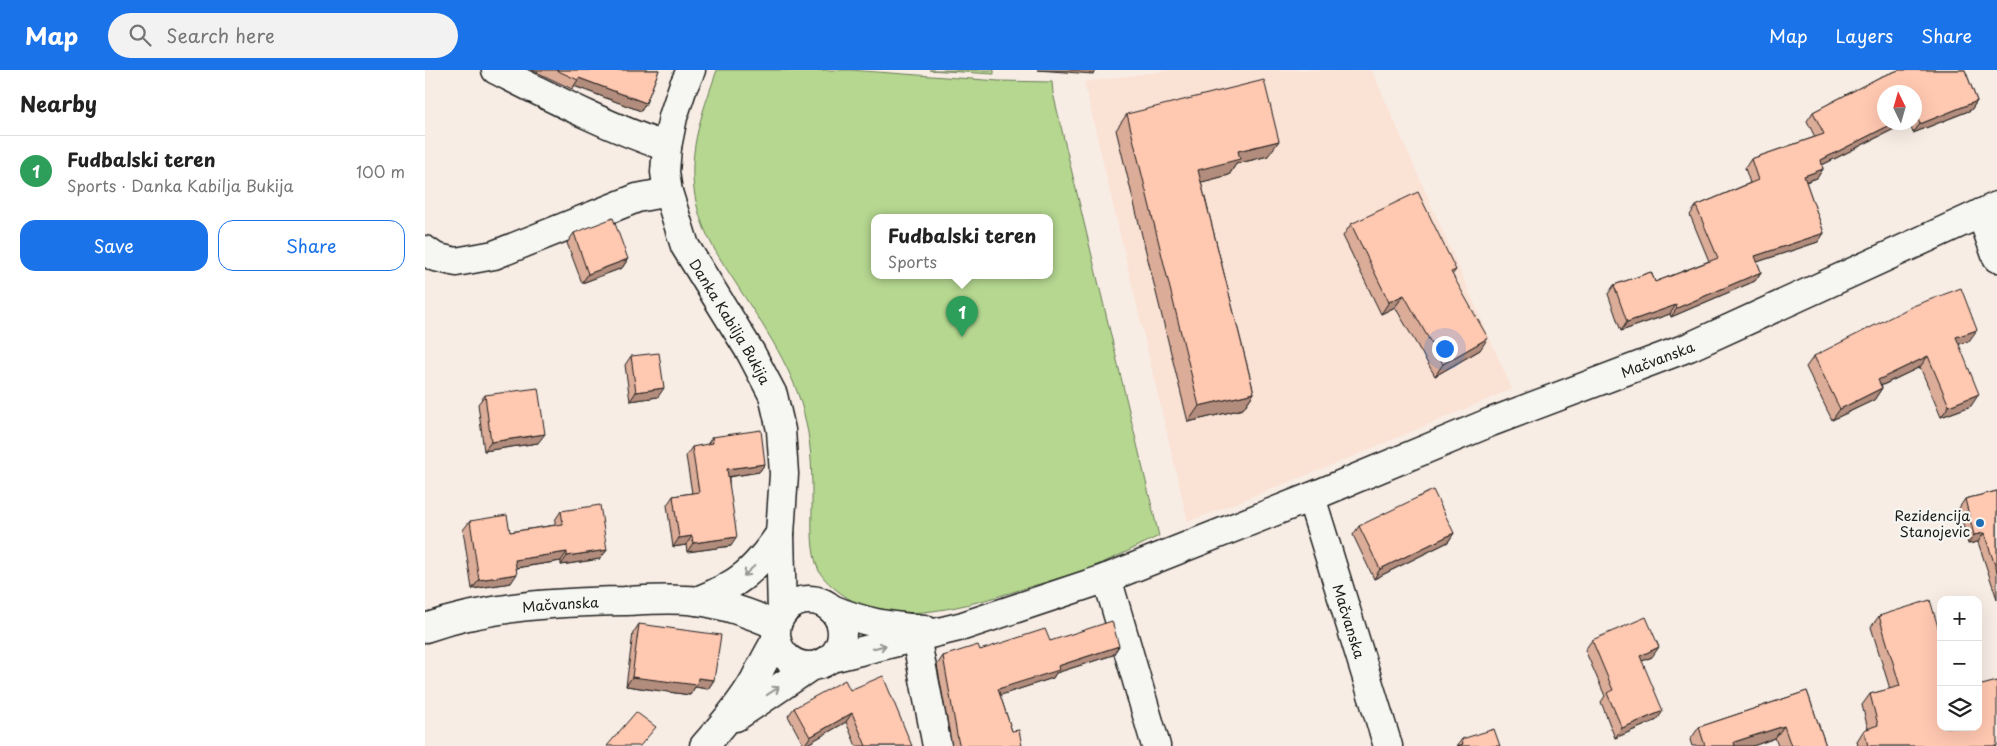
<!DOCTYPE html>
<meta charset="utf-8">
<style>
:root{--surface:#fff;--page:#f2f2f2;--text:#222;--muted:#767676;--line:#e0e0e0;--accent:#1a73e8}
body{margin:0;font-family:"Playpen Sans",sans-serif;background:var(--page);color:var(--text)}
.controls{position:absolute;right:15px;bottom:15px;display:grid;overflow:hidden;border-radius:10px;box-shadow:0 5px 20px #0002}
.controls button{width:45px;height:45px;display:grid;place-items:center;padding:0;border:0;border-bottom:1px solid var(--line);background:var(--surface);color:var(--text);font:25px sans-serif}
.compass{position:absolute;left:1452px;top:15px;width:45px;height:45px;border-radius:50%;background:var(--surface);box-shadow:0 5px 20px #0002;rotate:355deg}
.you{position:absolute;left:1019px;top:278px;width:18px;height:18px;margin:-12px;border:4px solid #fff;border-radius:50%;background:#1a73e8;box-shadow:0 0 0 8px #1a73e833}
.badge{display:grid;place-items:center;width:32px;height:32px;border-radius:50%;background:var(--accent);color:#fff;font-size:16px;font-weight:700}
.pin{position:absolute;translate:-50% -41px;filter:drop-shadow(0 1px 2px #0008)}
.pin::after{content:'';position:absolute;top:26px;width:18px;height:15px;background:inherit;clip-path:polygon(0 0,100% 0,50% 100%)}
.popup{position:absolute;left:446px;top:144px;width:182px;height:65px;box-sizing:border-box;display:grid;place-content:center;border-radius:10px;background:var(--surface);filter:drop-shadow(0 1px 4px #0005);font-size:16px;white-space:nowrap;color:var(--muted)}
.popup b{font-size:19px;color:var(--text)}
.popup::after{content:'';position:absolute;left:50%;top:100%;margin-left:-10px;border:10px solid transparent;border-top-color:var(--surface)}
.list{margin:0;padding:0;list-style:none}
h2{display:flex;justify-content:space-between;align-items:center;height:65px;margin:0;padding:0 20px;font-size:21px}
h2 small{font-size:16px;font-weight:400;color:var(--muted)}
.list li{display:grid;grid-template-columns:32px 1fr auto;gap:15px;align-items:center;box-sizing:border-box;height:70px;padding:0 20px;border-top:1px solid var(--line)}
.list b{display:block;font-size:19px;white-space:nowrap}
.list p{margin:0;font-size:16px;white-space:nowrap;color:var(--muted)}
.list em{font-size:16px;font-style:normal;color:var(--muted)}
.actions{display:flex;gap:10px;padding:15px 20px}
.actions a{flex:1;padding:11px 0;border:1px solid var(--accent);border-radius:15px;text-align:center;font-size:18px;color:var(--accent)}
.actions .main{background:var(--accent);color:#fff}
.icon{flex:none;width:28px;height:28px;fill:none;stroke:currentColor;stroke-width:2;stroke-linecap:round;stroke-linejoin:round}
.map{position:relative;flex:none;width:1572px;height:676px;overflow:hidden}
header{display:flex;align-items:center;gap:30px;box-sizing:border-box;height:70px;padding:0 25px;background:var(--accent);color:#fff}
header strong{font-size:24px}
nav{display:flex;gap:28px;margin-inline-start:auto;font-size:18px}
.search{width:350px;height:45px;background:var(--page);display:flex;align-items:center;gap:12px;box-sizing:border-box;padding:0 18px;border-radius:28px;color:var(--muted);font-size:19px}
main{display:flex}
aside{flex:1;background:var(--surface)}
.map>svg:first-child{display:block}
.built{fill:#fae2d5}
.green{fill:#b5d790;stroke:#687a56;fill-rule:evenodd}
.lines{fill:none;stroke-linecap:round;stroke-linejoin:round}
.minor-casing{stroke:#1c1c1c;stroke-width:31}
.minor{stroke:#f6f6f2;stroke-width:28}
.wall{fill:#dbac98;stroke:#1c1c1c}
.shaded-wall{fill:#b28c7c;stroke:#1c1c1c}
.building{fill:#ffc8b1;stroke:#1c1c1c}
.oneway{stroke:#949492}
.poi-dot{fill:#1f6fb2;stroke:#f6f6f2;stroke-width:2}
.labels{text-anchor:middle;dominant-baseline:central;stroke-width:4.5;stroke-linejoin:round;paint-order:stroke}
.street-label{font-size:14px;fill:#1c1c1c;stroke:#f6f6f2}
.poi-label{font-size:14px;fill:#1c1c1c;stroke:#f6f6f2;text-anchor:end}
</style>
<header>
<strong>Map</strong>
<div class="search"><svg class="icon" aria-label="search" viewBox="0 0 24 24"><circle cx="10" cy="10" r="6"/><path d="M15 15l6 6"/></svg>Search here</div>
<nav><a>Map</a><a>Layers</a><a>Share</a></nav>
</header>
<main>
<aside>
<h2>Nearby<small></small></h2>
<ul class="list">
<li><span class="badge" style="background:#2e9e5b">1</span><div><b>Fudbalski teren</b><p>Sports · Danka Kabilja Bukija</p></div><em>100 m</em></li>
</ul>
<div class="actions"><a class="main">Save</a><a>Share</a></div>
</aside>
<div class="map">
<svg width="1572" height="676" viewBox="0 0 1572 676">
<rect width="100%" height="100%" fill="#f8ede5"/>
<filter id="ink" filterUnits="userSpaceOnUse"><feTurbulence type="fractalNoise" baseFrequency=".02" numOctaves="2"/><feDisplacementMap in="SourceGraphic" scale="10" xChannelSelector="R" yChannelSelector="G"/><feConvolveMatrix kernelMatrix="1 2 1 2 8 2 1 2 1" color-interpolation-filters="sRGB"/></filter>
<g filter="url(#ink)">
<polygon class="built" points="745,0 947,0 1087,319 922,389 763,452 659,12"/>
<g class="green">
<path d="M 292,0 L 425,0 L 574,11 L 627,12 L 628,23 L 734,466 C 715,475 696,485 677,493 C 654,503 628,510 604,517 C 555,532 485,555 436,535 C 423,530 400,513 394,501 C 385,482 387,454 387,434 C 387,407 387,379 381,353 C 371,301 338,256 310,212 C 294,187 279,166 272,136 C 260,87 276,46 292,0 ZM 450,148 L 624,148 L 624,206 L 450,206 Z"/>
<polygon points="504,0 569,0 569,4"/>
</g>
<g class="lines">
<g class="minor-casing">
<g id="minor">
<path d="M 71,0 C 127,28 183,57 242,77"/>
<path id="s1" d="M 266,0 L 258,17 L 248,47 L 242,77 L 240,102 L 243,122 L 260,176 L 326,283 L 348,325 L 356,360 L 359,404 L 355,464 L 357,543"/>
<polyline points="1556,143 1572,188"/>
<polyline points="0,180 10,187 31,192 69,185 212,128 243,122"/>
<path id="s2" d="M 886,427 L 963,676"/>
<polyline points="682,508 731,676"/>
<circle cx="384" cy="563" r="33"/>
<path d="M 272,531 C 315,514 329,501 355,464"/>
<path d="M 407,539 C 441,553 462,556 499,559"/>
<path id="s3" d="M 0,558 C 63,536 133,532 199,531 C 223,530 248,528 272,531 C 300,534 326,544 351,555"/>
<polyline points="491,567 512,676"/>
<path id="s4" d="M 407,588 L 538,556 L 682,508 L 886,427 L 1066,352 L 1264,277 L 1572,136"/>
<polyline points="311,647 385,597"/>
<path d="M 279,676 C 297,656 316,634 329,611 C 336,597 343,583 351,570"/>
</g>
</g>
<use href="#minor" class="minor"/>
</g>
<g class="wall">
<polygon points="107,0 234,0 221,33 216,41 149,16 147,19"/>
<polygon points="1474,0 1540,0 1552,31 1546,40 1488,63 1484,52 1490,52 1490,22 1460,22 1460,52 1483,52 1397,95 1398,99 1392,108 1381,112 1399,163 1393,172 1332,192 1336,202 1330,211 1246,247 1245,244 1196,261 1183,224 1189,215 1226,202 1230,212 1284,191 1265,145 1271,136 1325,113 1320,98 1326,89 1390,67 1382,51 1388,42 1455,7"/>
<polygon points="702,44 843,86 811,94 804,105 776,112 829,323 818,339 763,352 691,60"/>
<polygon points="926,154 1031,200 1027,205 1055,280 1010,306 970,237 956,244 918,166"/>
<polygon points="149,163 203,189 197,198 157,213 142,173"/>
<polygon points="1544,271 1534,274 1546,336 1516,347 1495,297 1456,316 1457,318 1449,330 1407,350 1381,297 1389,286"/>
<polygon points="206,286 233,327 205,331 200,295"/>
<polygon points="60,325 113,373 59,381 53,334"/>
<polygon points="287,367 340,394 334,402 304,407 306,476 262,482 261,475 248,477 242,435 248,426 267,423 261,386 267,377 282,375"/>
<polygon points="1572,421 1572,529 1553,472 1543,474 1534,438 1540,429"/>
<polygon points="136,441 182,480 175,489 136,495 136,491 92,498 86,513 47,519 38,460 45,451 85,462 130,455 130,450"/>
<polygon points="934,456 1029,463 1023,472 949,509 928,465"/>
<polygon points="1454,546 1516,657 1572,676 1433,676 1432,671 1439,660 1443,659 1437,635 1445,624 1465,619 1446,557"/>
<polygon points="214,554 289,610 283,619 270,617 265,625 201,616 208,563"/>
<polygon points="1167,570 1227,587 1217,591 1232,650 1190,668 1176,632 1180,626 1160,580"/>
<polygon points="625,571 694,576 688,585 631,603 628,608 575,625 587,661 597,676 527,676 512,595 518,586 555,580"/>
<polygon points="425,620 487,676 431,676 421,652 379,676 363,646 369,638"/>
<polygon points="1382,621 1401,676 1353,676 1350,668 1328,676 1267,676 1265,670 1274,657"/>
<polygon points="1037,669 1075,676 1032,676"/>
</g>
<g class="shaded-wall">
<polygon points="612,0 671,0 668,4"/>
<polygon points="154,8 221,33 216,41 149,16"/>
<polygon points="1552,31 1546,40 1488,63 1495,54"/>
<polygon points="1471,52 1483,52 1389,99 1396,90"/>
<polygon points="854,71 843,86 811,94 804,105 762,116 773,100 813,81"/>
<polygon points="1398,99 1392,108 1373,114 1379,106"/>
<polygon points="1399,163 1393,172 1323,195 1330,186"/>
<polygon points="203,189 197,198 157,213 163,204"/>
<polygon points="1336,202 1330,211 1246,247 1252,238"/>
<polygon points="979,225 970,237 956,244 964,232"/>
<polygon points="1251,235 1245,244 1196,261 1202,252"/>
<polygon points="1552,260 1544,271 1523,278 1531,267"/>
<polygon points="1063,268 1055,280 1010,306 1018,294"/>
<polygon points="1503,286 1495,297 1445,321 1453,310"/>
<polygon points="239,318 233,327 205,331 211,322"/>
<polygon points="1457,318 1449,330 1407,350 1415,339"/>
<polygon points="829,323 818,339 763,352 774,336"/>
<polygon points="1554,324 1546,336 1516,347 1524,336"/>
<polygon points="120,364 113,373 59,381 66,372"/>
<polygon points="340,394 334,402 296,408 302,399"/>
<polygon points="1029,463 1023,472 949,509 955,499"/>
<polygon points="1559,463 1553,472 1543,474 1549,465"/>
<polygon points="267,466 261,475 248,477 254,468"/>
<polygon points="312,467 306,476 262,482 268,473"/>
<polygon points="182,480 175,489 136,495 142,486"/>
<polygon points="142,482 136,491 84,499 90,490"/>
<polygon points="92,504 86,513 47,519 54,510"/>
<polygon points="694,576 688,585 631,603 628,608 567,628 573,619 633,596"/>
<polygon points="1234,577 1227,587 1208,595 1215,586"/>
<polygon points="207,607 273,608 289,610 283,619 270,617 265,625 201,616"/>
<polygon points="1238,641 1232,650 1190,668 1197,658"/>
<polygon points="427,643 421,652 379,676 385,667"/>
<polygon points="1359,656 1350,668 1328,676 1307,676 1309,672"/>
</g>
<g class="building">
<polygon points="131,0 234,0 221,33 154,8 153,10"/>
<polygon points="1474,0 1540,0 1552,31 1495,54 1490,43 1490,22 1460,22 1460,52 1471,52 1396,90 1398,99 1379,106 1399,163 1330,186 1336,202 1252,238 1251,235 1202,252 1189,215 1226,202 1230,212 1293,188 1271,136 1333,110 1326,89 1399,64 1388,42 1455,7"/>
<polygon points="839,10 854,71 813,81 815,89 773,100 829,323 774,336 702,44"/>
<polygon points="993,122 1031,200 1026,202 1063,268 1018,294 979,225 964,232 926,154"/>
<polygon points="188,148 203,189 163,204 149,163"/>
<polygon points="1536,218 1552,260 1531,267 1554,324 1524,336 1503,286 1453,310 1457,318 1415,339 1389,286 1488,236"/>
<polygon points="234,283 239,318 211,322 206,286"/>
<polygon points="113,318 120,364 66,372 60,325"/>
<polygon points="336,360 340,394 302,399 312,467 268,473 267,466 254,468 248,426 274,422 267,377 288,373 287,367"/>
<polygon points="1008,420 1029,463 955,499 934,456"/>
<polygon points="1572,421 1572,501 1559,463 1549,465 1540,429"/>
<polygon points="175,435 182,480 142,486 142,482 90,490 92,504 54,510 45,451 82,445 85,462 138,454 136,441"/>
<polygon points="1505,530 1516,567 1516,657 1553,657 1553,616 1572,611 1572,676 1443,676 1439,660 1453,655 1445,624 1475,616 1454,546"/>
<polygon points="1221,547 1234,577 1215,586 1238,641 1197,658 1182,623 1188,620 1167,570"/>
<polygon points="687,551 694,576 633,596 634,600 573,619 587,661 594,660 597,676 535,676 533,670 518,586 553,575 555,580 620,559 625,571"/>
<polygon points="214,554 296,565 289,610 273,608 272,615 207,607"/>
<polygon points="458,606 487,676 441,676 427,643 385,667 369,638 420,610 425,620"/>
<polygon points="1382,621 1401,676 1366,676 1359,656 1309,672 1310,676 1280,676 1274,657"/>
<polygon points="211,642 231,657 215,676 182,676"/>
<polygon points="1069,659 1075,676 1032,676 1038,674 1037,669"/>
</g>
<defs><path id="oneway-shaft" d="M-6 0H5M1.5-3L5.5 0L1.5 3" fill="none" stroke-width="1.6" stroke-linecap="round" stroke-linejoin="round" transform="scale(1.25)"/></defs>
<g class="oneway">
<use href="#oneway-shaft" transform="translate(324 501) rotate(137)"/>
<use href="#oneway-shaft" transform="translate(454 577) rotate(-14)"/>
<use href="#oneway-shaft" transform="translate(348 621) rotate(-34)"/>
</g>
</g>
<circle class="poi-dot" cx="1555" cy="453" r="5"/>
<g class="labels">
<g class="street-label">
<text stroke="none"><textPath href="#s1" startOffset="271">Danka Kabilja Bukija</textPath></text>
<text stroke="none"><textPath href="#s4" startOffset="879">Mačvanska</textPath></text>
<text stroke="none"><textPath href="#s3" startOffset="138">Mačvanska</textPath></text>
<text stroke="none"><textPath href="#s2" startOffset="130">Mačvanska</textPath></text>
</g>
<g class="poi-label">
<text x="1545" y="445">Rezidencija<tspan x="1545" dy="16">Stanojevic</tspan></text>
</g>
</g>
</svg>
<div class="controls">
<button>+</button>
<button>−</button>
<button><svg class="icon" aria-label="layers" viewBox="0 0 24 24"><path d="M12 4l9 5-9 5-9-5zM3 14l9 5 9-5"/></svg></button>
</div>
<svg class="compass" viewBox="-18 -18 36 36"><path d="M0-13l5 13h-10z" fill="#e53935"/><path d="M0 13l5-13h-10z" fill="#767676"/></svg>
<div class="you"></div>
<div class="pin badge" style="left:537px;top:267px;background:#2e9e5b">1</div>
<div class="popup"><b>Fudbalski teren</b>Sports</div>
</div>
</main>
